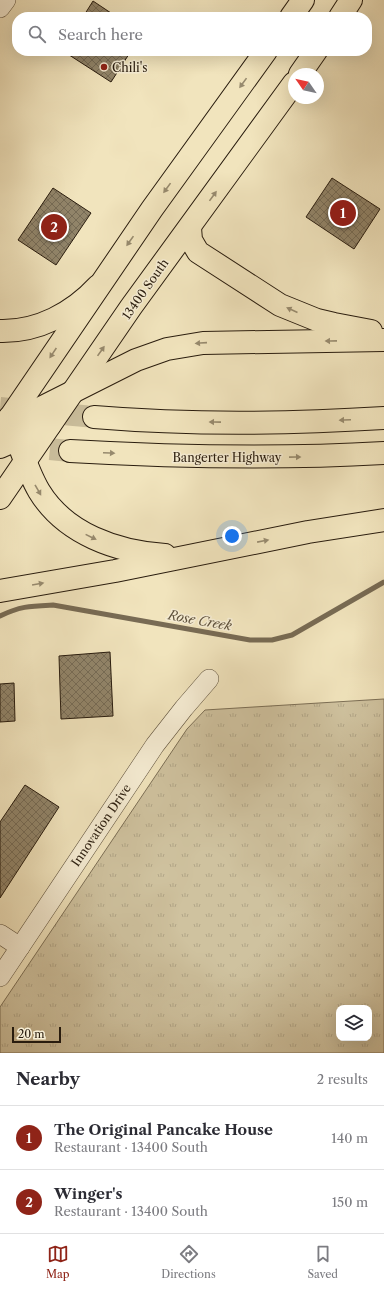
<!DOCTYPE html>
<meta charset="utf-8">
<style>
:root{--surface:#fff;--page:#f2f2f3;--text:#2b2b33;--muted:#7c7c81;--line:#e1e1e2;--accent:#8f2418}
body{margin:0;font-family:"Libre Caslon Text",serif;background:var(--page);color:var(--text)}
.controls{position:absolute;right:12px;bottom:12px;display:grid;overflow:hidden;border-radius:8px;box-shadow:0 4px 16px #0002}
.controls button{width:36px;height:36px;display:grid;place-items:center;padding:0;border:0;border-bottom:1px solid var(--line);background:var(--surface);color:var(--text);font:20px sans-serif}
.compass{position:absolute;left:288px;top:68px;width:36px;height:36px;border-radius:50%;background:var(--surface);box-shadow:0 4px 16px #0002;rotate:304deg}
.scale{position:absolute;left:12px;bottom:10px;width:49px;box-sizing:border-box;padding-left:4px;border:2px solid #291c0e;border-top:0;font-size:11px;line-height:14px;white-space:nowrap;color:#291c0e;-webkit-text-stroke:3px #f6edd4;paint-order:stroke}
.you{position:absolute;left:232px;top:536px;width:14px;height:14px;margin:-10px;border:3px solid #fff;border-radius:50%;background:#1a73e8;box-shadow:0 0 0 6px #1a73e833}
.badge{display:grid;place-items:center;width:26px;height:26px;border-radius:50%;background:var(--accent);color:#fff;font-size:13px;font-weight:700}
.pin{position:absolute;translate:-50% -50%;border:2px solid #fff;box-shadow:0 1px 4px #0006}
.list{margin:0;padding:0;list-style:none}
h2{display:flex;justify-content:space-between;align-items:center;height:52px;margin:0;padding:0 16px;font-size:17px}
h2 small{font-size:13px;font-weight:400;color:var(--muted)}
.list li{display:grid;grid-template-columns:26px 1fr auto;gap:12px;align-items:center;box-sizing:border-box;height:64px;padding:0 16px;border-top:1px solid var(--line)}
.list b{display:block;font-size:15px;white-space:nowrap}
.list p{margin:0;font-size:13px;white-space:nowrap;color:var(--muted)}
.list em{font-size:13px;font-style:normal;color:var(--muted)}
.icon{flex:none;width:22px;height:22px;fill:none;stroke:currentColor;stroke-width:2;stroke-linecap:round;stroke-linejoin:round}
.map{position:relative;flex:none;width:384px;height:1053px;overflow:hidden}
.search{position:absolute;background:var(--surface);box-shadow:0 4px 16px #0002;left:12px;right:12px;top:12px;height:44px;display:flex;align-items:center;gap:10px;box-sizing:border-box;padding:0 14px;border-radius:16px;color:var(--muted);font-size:15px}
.sheet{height:180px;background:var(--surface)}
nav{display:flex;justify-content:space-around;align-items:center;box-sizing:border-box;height:56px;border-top:1px solid var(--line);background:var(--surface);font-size:11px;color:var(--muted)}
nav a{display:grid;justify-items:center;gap:2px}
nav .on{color:var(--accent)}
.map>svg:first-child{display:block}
.grass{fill:url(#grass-tufts);stroke:#7c6f56;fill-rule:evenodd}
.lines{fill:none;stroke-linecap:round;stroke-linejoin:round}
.stream{stroke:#786b54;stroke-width:5}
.building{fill:url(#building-cross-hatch);stroke:#291c0e}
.highway-tunnel{stroke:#c9bc9a;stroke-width:22;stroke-dasharray:22 11;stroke-linecap:butt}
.minor-casing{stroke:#5b4e3a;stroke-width:20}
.major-casing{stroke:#291c0e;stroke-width:24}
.highway-casing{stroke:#291c0e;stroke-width:24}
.minor{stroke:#f6edd4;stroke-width:19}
.major{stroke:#f1e4bd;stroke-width:22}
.highway{stroke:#f1e4bd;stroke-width:22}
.oneway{fill:#978a6e}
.poi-dot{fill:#8f2418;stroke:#f6edd4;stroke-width:1.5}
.labels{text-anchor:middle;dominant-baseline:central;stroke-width:3;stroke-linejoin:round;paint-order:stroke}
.poi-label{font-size:12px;fill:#291c0e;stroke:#f6edd4;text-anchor:start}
.street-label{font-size:12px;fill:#291c0e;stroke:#f6edd4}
.water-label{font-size:13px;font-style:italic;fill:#5e513c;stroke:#f6edd4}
</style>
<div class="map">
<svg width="384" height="1053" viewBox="0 0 384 1053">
<defs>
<pattern id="grass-tufts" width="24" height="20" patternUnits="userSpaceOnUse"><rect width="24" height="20" fill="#cfc29f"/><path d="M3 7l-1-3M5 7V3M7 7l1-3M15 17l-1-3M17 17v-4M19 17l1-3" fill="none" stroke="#b2a688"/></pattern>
<pattern id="building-cross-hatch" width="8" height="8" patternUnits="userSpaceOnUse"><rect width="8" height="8" fill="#918469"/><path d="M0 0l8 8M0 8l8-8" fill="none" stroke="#766b55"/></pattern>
</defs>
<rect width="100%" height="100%" fill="#f1e4bd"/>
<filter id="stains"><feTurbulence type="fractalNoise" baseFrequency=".005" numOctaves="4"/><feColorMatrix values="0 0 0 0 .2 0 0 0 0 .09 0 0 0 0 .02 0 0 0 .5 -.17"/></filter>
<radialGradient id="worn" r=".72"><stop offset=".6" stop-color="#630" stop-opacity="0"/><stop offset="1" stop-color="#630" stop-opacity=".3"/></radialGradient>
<path class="grass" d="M 384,699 L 384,1053 L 0,1053 L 0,1007 L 187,729 L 205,710 ZM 339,1008 L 369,1008 L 369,1038 L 339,1038 Z"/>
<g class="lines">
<path class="stream" d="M 0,616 C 20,606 31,606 53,605 L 250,640 L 272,640 L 292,635 L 384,582"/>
</g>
<g class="building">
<polygon points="93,1 117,17 83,17"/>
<polygon points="63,51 131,51 111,82"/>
<polygon points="332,178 380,209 354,249 306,217"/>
<polygon points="53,188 91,213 56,265 18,240"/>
<polygon points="110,652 113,716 61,719 59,656"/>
<polygon points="14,683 15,721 0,722 0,684"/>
<polygon points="25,785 59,807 0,898 0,822"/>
</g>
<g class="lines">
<g class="highway-tunnel">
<polyline points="0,408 94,417"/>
<polyline points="17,446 70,451"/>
</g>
<g class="minor-casing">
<g id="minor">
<polyline points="0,8 6,0"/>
<polyline points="0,934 20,947"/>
<polyline points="0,977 155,745 184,708 209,679"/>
</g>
</g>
<g class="major-casing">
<g id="major">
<polyline points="291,17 303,0"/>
<polyline points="340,17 351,0"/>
<polyline points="300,74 316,51"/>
<polyline points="0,432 152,209 266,51"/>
<polyline points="0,498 131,307 294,83"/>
</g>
</g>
<g class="highway-casing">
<g id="highway">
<polyline points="190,228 191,240 198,252 280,305 317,320 334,324 371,331"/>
<path d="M 0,331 C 38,332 73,313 98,286"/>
<path d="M 94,417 C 190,425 288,424 384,418"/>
<path d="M 9,418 C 18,440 27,471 39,491 C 65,534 117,552 165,555"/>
<polyline points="3,427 136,360 167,349 203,343 384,340"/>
<polyline points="0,447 50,425"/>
<path d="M 70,451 C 175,457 279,459 384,453"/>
<polyline points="0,591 115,571 308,532 384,520"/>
</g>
</g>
<use href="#minor" class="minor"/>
<use href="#major" class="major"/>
<use href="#highway" class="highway"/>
</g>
<defs><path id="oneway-solid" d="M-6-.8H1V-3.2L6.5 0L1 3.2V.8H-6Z"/></defs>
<g class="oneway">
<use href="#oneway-solid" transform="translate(243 83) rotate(126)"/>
<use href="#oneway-solid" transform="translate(167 188) rotate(126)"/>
<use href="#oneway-solid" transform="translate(213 196) rotate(-54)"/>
<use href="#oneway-solid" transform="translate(130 241) rotate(125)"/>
<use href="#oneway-solid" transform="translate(292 310) rotate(-156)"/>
<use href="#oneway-solid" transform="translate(331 341) rotate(179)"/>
<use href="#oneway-solid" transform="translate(201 343) rotate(176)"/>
<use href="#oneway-solid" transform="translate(101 351) rotate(-55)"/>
<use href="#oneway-solid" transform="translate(53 353) rotate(124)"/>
<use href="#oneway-solid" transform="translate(345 420) rotate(178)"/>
<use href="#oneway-solid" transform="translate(215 422) rotate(-179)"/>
<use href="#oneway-solid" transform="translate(109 453) rotate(3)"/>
<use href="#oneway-solid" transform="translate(295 457) rotate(-1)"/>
<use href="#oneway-solid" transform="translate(38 490) rotate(60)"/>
<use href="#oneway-solid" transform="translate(91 537) rotate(26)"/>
<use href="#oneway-solid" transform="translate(263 541) rotate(-11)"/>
<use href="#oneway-solid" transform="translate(38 584) rotate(-10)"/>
</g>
<circle class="poi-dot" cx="104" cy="67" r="4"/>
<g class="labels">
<g class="poi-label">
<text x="112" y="67">Chili's</text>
</g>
<g class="street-label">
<text transform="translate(145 289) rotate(-55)">13400 South</text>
<text x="227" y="457">Bangerter Highway</text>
<text transform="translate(101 825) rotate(-56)">Innovation Drive</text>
</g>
<g class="water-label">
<text transform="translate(200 620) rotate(10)">Rose Creek</text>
</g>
</g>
<rect width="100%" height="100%" filter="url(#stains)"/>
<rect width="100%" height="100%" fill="url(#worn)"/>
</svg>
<div class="controls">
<button><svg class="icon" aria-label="layers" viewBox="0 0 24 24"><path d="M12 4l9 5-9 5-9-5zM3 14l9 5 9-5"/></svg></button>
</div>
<svg class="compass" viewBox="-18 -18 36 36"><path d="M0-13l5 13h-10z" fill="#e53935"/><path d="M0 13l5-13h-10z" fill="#7c7c81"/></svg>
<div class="scale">20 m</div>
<div class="you"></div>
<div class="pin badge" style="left:343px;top:213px">1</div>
<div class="pin badge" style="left:54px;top:227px">2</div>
<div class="search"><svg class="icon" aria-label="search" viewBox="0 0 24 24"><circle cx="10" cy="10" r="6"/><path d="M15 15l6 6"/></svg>Search here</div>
</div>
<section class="sheet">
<h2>Nearby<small>2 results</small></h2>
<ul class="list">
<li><span class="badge">1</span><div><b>The Original Pancake House</b><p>Restaurant · 13400 South</p></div><em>140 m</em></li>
<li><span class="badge">2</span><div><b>Winger's</b><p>Restaurant · 13400 South</p></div><em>150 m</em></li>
</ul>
</section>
<nav>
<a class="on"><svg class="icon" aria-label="map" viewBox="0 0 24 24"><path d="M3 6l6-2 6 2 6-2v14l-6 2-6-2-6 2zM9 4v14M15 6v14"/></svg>Map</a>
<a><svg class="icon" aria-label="directions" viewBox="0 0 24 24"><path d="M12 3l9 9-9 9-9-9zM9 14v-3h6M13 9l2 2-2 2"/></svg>Directions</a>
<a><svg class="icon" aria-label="saved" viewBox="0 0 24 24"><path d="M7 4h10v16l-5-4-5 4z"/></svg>Saved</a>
</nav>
